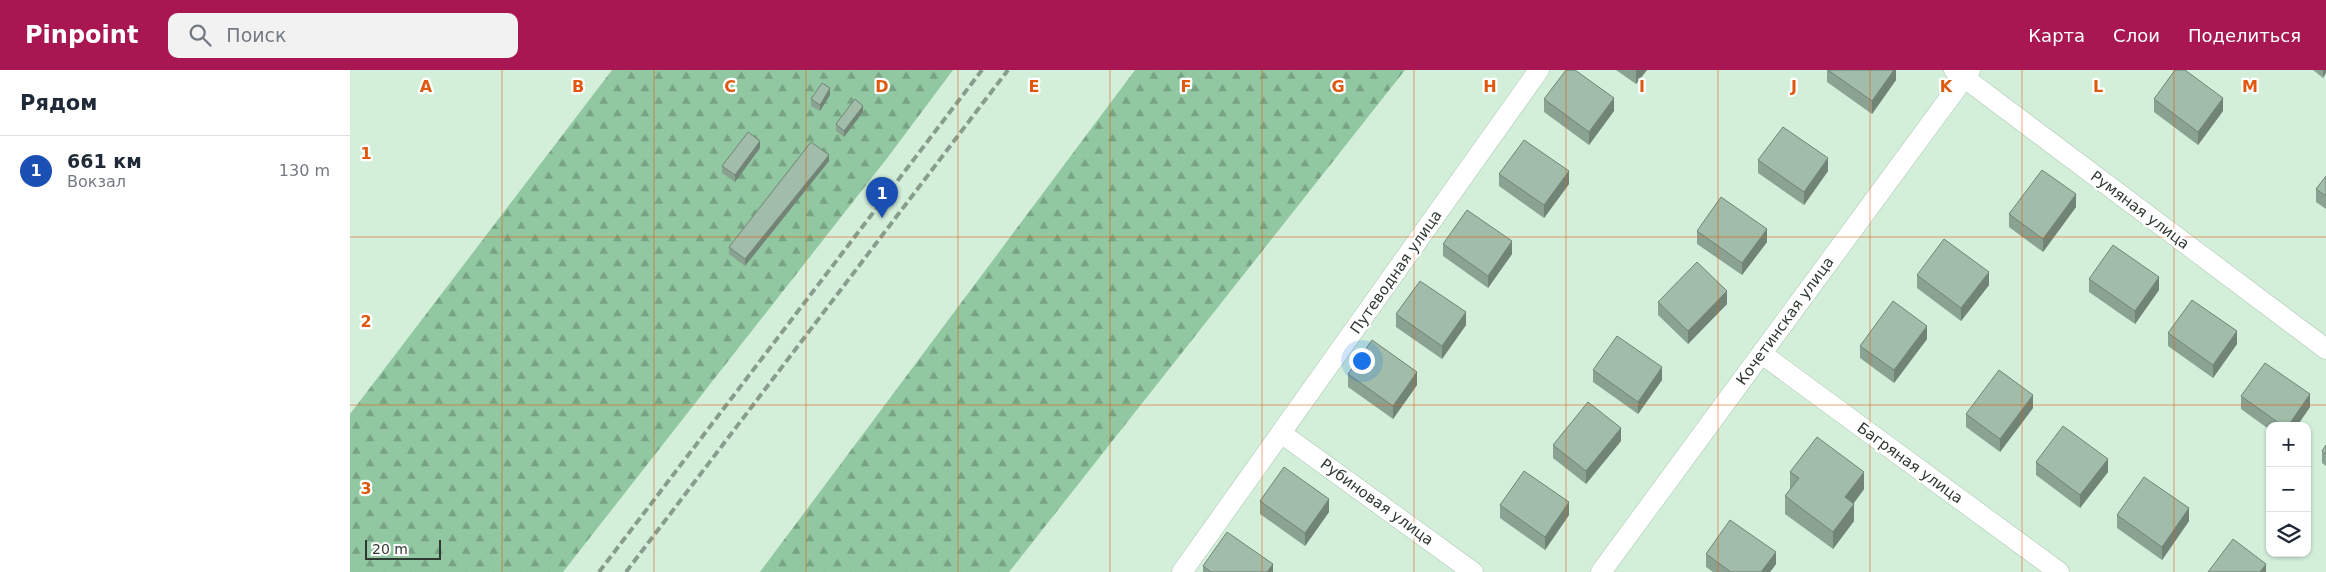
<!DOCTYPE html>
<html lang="ru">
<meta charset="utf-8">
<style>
:root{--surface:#fff;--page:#f2f2f3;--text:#1f2937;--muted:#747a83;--line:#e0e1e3;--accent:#a81752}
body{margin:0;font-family:"DejaVu Sans",sans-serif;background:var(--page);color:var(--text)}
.controls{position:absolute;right:15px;bottom:15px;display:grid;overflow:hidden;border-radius:10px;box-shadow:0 1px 4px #0004}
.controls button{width:45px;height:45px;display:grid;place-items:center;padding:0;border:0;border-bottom:1px solid var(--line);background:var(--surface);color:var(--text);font:25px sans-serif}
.scale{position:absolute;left:15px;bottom:12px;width:76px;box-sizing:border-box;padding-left:5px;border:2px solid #2f3b32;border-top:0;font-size:14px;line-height:18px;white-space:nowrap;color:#2f3b32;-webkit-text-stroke:4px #fff;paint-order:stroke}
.you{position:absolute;left:1011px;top:290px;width:18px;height:18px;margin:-12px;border:4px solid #fff;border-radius:50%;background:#1a73e8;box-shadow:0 0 0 8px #1a73e833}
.badge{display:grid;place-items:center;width:32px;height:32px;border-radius:50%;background:var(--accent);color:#fff;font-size:16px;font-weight:700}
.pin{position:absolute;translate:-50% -41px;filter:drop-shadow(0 1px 2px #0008)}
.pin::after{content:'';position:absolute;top:26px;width:18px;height:15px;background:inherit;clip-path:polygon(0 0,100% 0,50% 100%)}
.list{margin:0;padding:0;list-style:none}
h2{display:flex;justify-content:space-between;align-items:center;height:65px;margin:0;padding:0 20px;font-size:21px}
h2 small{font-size:16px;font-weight:400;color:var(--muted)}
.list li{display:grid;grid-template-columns:32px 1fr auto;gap:15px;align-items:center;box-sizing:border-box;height:70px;padding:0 20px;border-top:1px solid var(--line)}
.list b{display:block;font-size:19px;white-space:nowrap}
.list p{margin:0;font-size:16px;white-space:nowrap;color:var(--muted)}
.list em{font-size:16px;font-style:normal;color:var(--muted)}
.icon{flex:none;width:28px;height:28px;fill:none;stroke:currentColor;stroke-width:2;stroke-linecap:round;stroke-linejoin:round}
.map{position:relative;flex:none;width:1976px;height:502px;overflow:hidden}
header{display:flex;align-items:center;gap:30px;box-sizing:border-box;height:70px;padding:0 25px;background:var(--accent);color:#fff}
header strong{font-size:24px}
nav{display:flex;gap:28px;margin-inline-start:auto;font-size:18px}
.search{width:350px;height:45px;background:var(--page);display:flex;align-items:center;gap:12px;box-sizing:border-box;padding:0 18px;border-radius:10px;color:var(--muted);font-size:19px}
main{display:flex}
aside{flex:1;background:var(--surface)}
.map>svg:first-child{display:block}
.forest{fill:url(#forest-firs)}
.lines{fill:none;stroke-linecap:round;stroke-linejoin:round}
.minor-casing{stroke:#aac6b2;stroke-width:21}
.minor{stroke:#fff;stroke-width:20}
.rail{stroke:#889d8e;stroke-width:4;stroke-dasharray:8 4;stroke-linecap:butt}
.wall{fill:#8aa291}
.shaded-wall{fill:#718476}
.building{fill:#a1bca9;stroke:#718476}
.grid{fill:none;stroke:#df580e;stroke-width:1;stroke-opacity:0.55}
.labels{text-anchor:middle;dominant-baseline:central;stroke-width:4.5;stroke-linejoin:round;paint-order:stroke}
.street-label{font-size:15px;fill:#2f3b32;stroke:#fff}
.grid-label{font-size:16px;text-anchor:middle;font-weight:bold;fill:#df580e;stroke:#fff;stroke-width:4.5;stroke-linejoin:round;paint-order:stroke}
</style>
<header>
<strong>Pinpoint</strong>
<div class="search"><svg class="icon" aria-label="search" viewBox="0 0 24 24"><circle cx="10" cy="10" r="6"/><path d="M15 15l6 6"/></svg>Поиск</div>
<nav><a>Карта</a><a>Слои</a><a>Поделиться</a></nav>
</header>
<main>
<aside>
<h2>Рядом<small></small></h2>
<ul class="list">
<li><span class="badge" style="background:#1a4fb4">1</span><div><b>661 км</b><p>Вокзал</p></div><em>130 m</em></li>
</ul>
</aside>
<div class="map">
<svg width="1976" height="502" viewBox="0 0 1976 502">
<defs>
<pattern id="forest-firs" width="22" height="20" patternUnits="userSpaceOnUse" patternTransform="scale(1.25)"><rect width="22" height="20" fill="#91c7a1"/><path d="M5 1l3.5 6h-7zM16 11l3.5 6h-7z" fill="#77a384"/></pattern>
</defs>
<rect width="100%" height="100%" fill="#d3efda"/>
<g class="forest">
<polygon points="262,0 603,0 538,87 213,502 0,502 0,344"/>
<polygon points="785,0 1055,0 659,502 410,502"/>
</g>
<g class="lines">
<g class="minor-casing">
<g id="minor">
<polyline points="1604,0 1976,279"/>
<polyline points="1412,284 1709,502"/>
<polyline points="931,363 1123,502"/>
<polyline points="832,502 1189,0"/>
<polyline points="1251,502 1620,0"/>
</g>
</g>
<use href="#minor" class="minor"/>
<g class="rail">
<polyline points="249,502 632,0"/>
<polyline points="276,502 658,0"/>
</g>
</g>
<g class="wall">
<polygon points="1266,0 1297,0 1286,14"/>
<polygon points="1477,0 1546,0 1546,10 1522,44 1477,12"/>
<polygon points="1963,0 1976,0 1973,8"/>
<polygon points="480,25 470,41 461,36 461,29"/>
<polygon points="1194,29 1264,41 1239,75 1194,42"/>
<polygon points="1804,29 1873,41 1848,75 1804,42"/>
<polygon points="513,42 494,67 486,61 486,54"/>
<polygon points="410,78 385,112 372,103 372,96"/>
<polygon points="1408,90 1478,101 1454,135 1408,103"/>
<polygon points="479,91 395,196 379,184 379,177"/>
<polygon points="1149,104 1219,114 1194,148 1149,116"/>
<polygon points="1976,106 1976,139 1966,132 1966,119"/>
<polygon points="1726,137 1693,182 1659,157 1659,144"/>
<polygon points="1347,161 1417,172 1392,205 1347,174"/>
<polygon points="1093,174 1162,184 1138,218 1093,186"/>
<polygon points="1567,205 1639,215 1611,251 1567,218"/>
<polygon points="1739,209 1809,220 1785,254 1739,222"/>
<polygon points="1308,232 1377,234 1338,274 1308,245"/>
<polygon points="1046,244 1116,255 1092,289 1046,257"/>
<polygon points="1818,263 1887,274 1863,308 1818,276"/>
<polygon points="1577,269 1544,313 1510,288 1510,276"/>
<polygon points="1243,300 1312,310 1288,344 1243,312"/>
<polygon points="998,304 1067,315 1043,349 998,317"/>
<polygon points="1891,326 1960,337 1947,356 1920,356 1920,360 1891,339"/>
<polygon points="1683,338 1650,382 1616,357 1616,344"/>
<polygon points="1271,371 1236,414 1203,388 1203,375"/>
<polygon points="1976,375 1976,396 1972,393 1972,381"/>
<polygon points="1686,392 1758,402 1730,438 1686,405"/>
<polygon points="1440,402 1514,419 1504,433 1504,451 1483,479 1435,444 1435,426 1440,419"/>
<polygon points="910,431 979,442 955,476 910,444"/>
<polygon points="1150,435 1219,445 1195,480 1150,448"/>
<polygon points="1767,445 1839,451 1812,490 1767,458"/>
<polygon points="1356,484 1426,494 1420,502 1363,502 1356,497"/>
<polygon points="853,496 923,502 853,502"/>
</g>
<g class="shaded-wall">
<polygon points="1287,0 1297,0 1286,14 1286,1"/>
<polygon points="1544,0 1546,0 1546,10 1522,44 1522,31"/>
<polygon points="1973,0 1976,0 1976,3 1973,8"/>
<polygon points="480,18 480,25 470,41 470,35"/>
<polygon points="1264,28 1264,41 1239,75 1239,62"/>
<polygon points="1873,28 1873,41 1848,75 1848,62"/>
<polygon points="513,36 513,42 494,67 494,61"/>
<polygon points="410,71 410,78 385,112 385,105"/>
<polygon points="479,85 479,91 395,196 395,189"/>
<polygon points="1478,88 1478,101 1454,135 1454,122"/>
<polygon points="1219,101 1219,114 1194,148 1194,135"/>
<polygon points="1726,124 1726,137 1693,182 1693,169"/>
<polygon points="1417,159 1417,172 1392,205 1392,193"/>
<polygon points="1162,171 1162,184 1138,218 1138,206"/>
<polygon points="1639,202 1639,215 1611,251 1611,238"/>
<polygon points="1809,207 1809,220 1785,254 1785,241"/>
<polygon points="1377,221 1377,234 1338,274 1338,261"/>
<polygon points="1116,242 1116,255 1092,289 1092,276"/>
<polygon points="1577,256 1577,269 1544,313 1544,300"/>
<polygon points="1887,261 1887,274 1863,308 1863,295"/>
<polygon points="1312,297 1312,310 1288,344 1288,332"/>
<polygon points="1067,302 1067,315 1043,349 1043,336"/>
<polygon points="1960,324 1960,337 1947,356 1938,356"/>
<polygon points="1683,325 1683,338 1650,382 1650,369"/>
<polygon points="1271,358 1271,371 1236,414 1236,401"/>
<polygon points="1758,389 1758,402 1730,438 1730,425"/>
<polygon points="1514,402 1514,419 1495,445 1495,427"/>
<polygon points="979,429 979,442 955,476 955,463"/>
<polygon points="1219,432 1219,445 1195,480 1195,467"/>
<polygon points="1504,434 1504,451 1483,479 1483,462"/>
<polygon points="1839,438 1839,451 1812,490 1812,477"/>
<polygon points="1426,482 1426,494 1420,502 1411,502"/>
<polygon points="923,494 923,502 917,502"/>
<polygon points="1916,494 1916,502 1910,502"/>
</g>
<g class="building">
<polygon points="1216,0 1225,0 1264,28 1239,62 1194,29"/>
<polygon points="1478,0 1544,0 1522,31"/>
<polygon points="1825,0 1835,0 1873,28 1848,62 1804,29"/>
<polygon points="472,13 480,18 470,35 461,29"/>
<polygon points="505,29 513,36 494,61 486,54"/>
<polygon points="1433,57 1478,88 1454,122 1408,90"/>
<polygon points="398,62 410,71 385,105 372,96"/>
<polygon points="1174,70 1219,101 1194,135 1149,104"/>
<polygon points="461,72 479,85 395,189 379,177"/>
<polygon points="1692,100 1726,124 1693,169 1659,144"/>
<polygon points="1976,106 1976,126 1966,119"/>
<polygon points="1371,127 1417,159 1392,193 1347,161"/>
<polygon points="1117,140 1162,171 1138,206 1093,174"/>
<polygon points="1594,169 1639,202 1611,238 1567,205"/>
<polygon points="1763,175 1809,207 1785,241 1739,209"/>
<polygon points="1347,192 1377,221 1338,261 1308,232"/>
<polygon points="1070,211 1116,242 1092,276 1046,244"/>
<polygon points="1842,230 1887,261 1863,295 1818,263"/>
<polygon points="1543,231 1577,256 1544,300 1510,276"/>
<polygon points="1267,266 1312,297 1288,332 1243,300"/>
<polygon points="1022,270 1067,302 1043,336 998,304"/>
<polygon points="1915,293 1960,324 1938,356 1933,356 1891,326"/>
<polygon points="1649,300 1683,325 1650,369 1616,344"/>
<polygon points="1238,332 1271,358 1236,401 1203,375"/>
<polygon points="1713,356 1758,389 1730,425 1686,392"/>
<polygon points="1467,367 1514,402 1495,427 1504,434 1483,462 1435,426 1449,408 1440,402"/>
<polygon points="1976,375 1976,384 1972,381"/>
<polygon points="934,397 979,429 955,463 910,431"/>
<polygon points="1174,401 1219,432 1195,467 1150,435"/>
<polygon points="1794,407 1839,438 1812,477 1767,445"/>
<polygon points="1380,450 1426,482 1411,502 1381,502 1356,484"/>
<polygon points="877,462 923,494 917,502 861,502 853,496"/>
<polygon points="1883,469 1916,494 1910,502 1858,502"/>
</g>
<path class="grid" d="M 152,0 L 152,502M 304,0 L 304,502M 456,0 L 456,502M 608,0 L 608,502M 760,0 L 760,502M 912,0 L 912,502M 1064,0 L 1064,502M 1216,0 L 1216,502M 1368,0 L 1368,502M 1520,0 L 1520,502M 1672,0 L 1672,502M 1824,0 L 1824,502M 0,167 L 1976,167M 0,335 L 1976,335"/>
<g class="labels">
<g class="street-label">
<text transform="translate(1790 140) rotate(37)">Румяная улица</text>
<text transform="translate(1046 202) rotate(-55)">Путеводная улица</text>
<text transform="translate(1435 251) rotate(-54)">Кочетинская улица</text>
<text transform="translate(1560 393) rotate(36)">Багряная улица</text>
<text transform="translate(1027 432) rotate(36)">Рубиновая улица</text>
</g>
</g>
<g class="grid-label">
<text x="76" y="22">A</text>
<text x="228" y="22">B</text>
<text x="380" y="22">C</text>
<text x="532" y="22">D</text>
<text x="684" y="22">E</text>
<text x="836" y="22">F</text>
<text x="988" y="22">G</text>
<text x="1140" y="22">H</text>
<text x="1292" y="22">I</text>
<text x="1444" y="22">J</text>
<text x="1596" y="22">K</text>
<text x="1748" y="22">L</text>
<text x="1900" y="22">M</text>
<text x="16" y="89">1</text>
<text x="16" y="257">2</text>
<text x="16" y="424">3</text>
</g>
</svg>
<div class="controls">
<button>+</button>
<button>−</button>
<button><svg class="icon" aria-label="layers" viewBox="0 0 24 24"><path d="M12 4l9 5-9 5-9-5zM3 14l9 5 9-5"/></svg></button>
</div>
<div class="scale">20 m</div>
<div class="you"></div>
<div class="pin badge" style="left:532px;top:148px;background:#1a4fb4">1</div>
</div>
</main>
